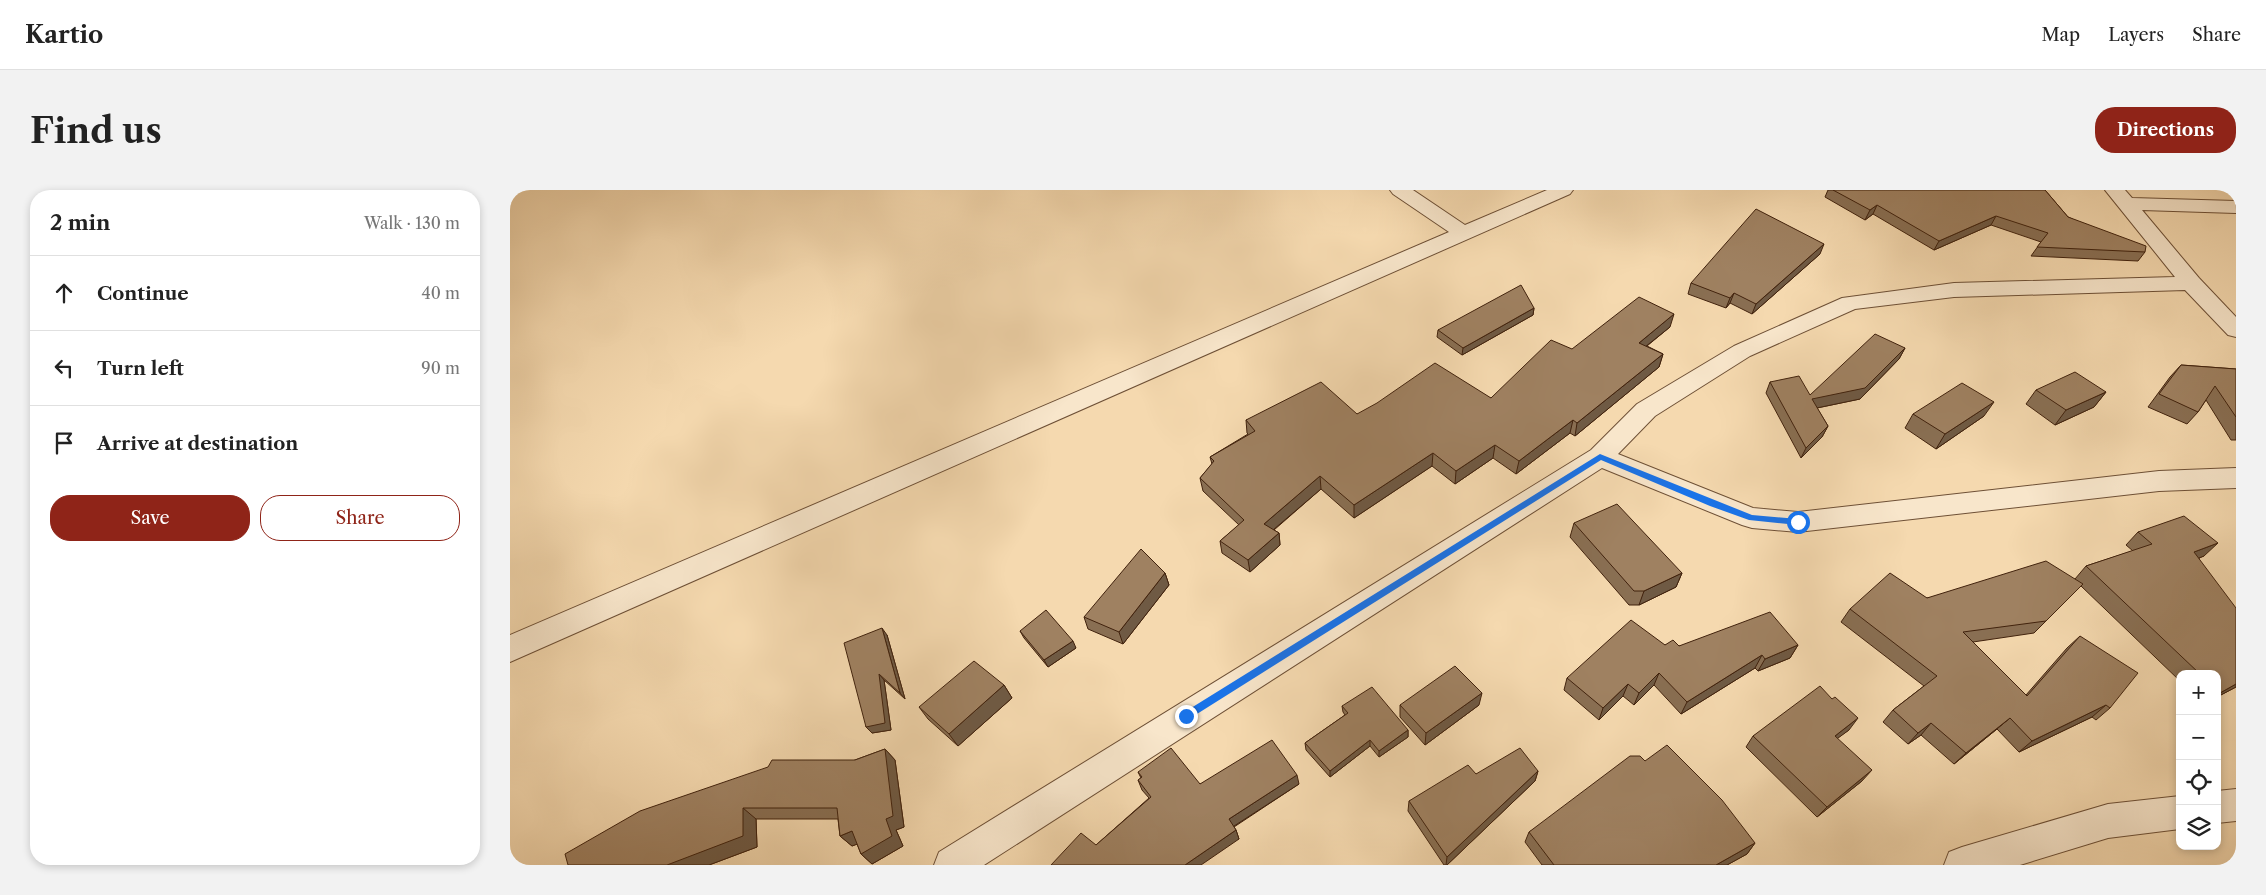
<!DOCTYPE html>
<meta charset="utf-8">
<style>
:root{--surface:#fff;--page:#f2f2f2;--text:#222;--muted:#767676;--line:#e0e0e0;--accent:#8f2418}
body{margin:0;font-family:"Libre Caslon Text",serif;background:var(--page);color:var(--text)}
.controls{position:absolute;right:15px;bottom:15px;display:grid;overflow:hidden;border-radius:10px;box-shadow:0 2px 8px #0003}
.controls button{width:45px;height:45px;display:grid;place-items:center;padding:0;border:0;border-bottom:1px solid var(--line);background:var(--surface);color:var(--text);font:25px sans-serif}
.stop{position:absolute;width:15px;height:15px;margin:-11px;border:4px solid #1a73e8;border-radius:50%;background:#fff}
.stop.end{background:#1a73e8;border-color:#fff;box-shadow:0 1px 5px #0008}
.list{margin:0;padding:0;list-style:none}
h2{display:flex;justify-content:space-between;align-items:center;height:65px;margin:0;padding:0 20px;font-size:21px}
h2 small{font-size:16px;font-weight:400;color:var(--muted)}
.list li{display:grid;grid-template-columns:32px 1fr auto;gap:15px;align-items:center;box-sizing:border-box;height:75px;padding:0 20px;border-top:1px solid var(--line)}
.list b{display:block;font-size:19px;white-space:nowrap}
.list em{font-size:16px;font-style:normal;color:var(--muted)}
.actions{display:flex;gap:10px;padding:15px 20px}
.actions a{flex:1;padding:11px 0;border:1px solid var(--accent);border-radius:20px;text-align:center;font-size:18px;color:var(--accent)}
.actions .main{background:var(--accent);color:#fff}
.icon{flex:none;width:28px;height:28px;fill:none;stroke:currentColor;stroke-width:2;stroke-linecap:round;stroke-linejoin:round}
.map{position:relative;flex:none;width:1726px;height:675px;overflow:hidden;border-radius:20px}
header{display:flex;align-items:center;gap:30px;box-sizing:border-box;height:70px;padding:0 25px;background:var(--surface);border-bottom:1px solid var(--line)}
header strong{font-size:24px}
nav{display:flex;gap:28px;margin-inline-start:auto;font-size:18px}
.intro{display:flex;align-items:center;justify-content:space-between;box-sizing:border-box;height:120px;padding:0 30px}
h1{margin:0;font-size:35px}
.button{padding:12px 22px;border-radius:20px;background:var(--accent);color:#fff;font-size:18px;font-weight:700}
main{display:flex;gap:30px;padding:0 30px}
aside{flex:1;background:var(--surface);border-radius:20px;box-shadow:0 2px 8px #0003}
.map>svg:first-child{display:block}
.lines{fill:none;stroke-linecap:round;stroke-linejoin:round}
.street-casing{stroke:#6e5036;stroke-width:2}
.street{fill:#f8e6cb;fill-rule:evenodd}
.wall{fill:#896f53;stroke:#41220d}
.shaded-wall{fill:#6f5a44;stroke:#41220d}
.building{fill:#9f8161;stroke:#41220d}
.route{fill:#1a73e8}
</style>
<header>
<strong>Kartio</strong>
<nav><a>Map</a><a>Layers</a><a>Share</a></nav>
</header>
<div class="intro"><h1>Find us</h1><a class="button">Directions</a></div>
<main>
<aside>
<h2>2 min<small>Walk · 130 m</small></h2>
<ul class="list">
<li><svg class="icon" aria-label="ahead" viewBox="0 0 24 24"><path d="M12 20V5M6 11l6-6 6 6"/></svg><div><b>Continue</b></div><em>40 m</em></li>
<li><svg class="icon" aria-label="left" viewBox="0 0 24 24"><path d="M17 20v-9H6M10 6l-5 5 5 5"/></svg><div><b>Turn left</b></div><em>90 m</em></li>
<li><svg class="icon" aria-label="arrive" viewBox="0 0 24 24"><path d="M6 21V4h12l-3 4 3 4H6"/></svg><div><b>Arrive at destination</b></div></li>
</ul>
<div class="actions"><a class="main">Save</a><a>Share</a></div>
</aside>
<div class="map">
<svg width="1726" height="675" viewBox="0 0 1726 675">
<rect width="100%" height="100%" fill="#f5d9af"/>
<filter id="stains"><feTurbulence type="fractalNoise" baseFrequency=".004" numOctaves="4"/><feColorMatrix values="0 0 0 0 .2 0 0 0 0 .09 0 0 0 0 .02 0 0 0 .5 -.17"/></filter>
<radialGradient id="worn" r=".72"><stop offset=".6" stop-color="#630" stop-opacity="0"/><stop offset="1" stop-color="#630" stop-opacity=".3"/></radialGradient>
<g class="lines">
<g class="street-casing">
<g id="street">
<polygon points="880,0 903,0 955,35 1037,0 1063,0 1060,4 0,472 0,445 939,42 883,4"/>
<polygon points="1595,0 1615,0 1622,8 1726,11 1726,23 1632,20 1689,88 1726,127 1726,147 1718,145 1675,100 1444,107 1345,119 1240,166 1145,226 1108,264 1243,318 1288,322 1649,281 1726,278 1726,298 1649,301 1288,342 1242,338 1232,335 1092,278 474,675 424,675 429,662 1081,260 1127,214 1224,156 1332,108 1444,93 1665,87"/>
<polygon points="1726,599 1726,631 1707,633 1707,601"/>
<polygon points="1670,606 1670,639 1598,648 1510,675 1434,675 1439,662 1452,657 1598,614"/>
</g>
</g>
<use href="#street" class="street"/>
</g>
<g class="wall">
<polygon points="1318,0 1535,0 1558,27 1635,62 1628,71 1521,66 1531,52 1481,35 1424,60 1363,24 1355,30 1315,7"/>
<polygon points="1310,64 1242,124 1220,113 1216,118 1178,104 1181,93"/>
<polygon points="1024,118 1023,125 952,165 927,147 928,140"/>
<polygon points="1160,137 1137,156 1153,164 1149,177 1065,246 1060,243 1006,284 983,268 945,294 922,276 844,328 811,299 764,340 769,343 770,355 740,382 712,363 710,351 729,335 693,301 690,288 702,274 700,267 738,244 737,243 736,230 847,224 981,208"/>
<polygon points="1395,158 1389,169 1350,209 1307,218 1318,236 1312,247 1291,268 1256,203 1260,192 1300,205"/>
<polygon points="1671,175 1726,179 1726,250 1721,250 1696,210 1688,222 1677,234 1638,217 1660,187"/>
<polygon points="1526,200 1596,202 1584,217 1545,235 1516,214"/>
<polygon points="1403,224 1474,226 1426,259 1395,238"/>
<polygon points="1064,333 1172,383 1166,397 1129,415 1119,415 1060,347"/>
<polygon points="1628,342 1694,366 1689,368 1726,497 1707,507 1707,484 1670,484 1670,491 1571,396 1524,443 1463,452 1516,505 1557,458 1570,446 1600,518 1586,530 1582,527 1509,562 1487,539 1444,574 1411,545 1398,554 1373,532 1383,520 1414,496 1331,432 1340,419 1417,408 1565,389 1576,376 1623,361 1616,355"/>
<polygon points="655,383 659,395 613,454 578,439 574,427"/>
<polygon points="510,441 566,458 538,477 514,448"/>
<polygon points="377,445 395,509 374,490 381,540 362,543 356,537"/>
<polygon points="1155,455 1169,456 1288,455 1280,468 1248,481 1245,478 1171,524 1144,495 1124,515 1113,506 1089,530 1054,500 1057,488"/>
<polygon points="494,495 502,508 448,556 418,529 409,517"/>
<polygon points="1322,509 1339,540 1327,548 1352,591 1307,627 1236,557 1243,546"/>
<polygon points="890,515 969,515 915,555 890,527"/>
<polygon points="832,516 898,540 898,547 869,567 860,556 820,587 796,560 795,553 835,525 833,522"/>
<polygon points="375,559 385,570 394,637 386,640 393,656 362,674 351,664 347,654 342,656 330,646 328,629 246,629 247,657 199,675 58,675"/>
<polygon points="1135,571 1245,653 1237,664 1217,675 1032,675 1015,652 1019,642"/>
<polygon points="1028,581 1025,591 937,675 934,675 898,621 899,611 966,584"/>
<polygon points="628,582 690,594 789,594 724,637 726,640 729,649 586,655 639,608 632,600 628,590 631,588"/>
</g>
<g class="shaded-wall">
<polygon points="1367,15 1363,24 1355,30 1360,20"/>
<polygon points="1486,26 1481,35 1424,60 1429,51"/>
<polygon points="1314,54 1310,64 1242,124 1246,114"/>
<polygon points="1224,103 1220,113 1216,118 1220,108"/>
<polygon points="1024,118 1023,125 952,165 953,158"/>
<polygon points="1164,124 1160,137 1125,165 1129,153"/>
<polygon points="1395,158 1389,169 1350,209 1297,220 1302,209"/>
<polygon points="1153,164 1149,177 1065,246 1067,233"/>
<polygon points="1596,202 1584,217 1545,235 1556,220"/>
<polygon points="1484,212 1474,226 1426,259 1435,244"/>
<polygon points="1063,230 1060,243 1006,284 1009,271"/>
<polygon points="1318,236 1312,247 1291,268 1296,258"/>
<polygon points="985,255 983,268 945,294 946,281"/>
<polygon points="923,263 922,276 844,328 844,315"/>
<polygon points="810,286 811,299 756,346 754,334"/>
<polygon points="769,343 770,355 740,382 738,370"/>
<polygon points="1708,353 1694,366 1671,375 1684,362"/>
<polygon points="655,383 659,395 613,454 609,442"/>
<polygon points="1172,383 1166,397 1129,415 1134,401"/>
<polygon points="372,438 377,445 395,509 390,503"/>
<polygon points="563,451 566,458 538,477 534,470"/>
<polygon points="1288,455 1280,468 1248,481 1255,469"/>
<polygon points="1252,465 1245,478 1171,524 1177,512"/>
<polygon points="1149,483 1144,495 1124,515 1129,503"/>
<polygon points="369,484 374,490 381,540 362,543 356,537"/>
<polygon points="1118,494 1113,506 1089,530 1093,518"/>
<polygon points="1726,494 1726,497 1707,507 1707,504 1710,503"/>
<polygon points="494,495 502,508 448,556 439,544"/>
<polygon points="972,503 969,515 915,555 916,543"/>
<polygon points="1596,515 1582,527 1509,562 1522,551"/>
<polygon points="1348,528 1339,540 1316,557 1325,546"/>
<polygon points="1500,528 1487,539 1444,574 1456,563"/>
<polygon points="1421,533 1411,545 1398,554 1408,543"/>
<polygon points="898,540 898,547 869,567 869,561"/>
<polygon points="860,550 860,556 820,587 820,581"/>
<polygon points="375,559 385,570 394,637 386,640 393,656 362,674 351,664 376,629"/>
<polygon points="1362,580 1352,591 1307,627 1317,617"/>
<polygon points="1028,581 1025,591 937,675 936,675 937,667"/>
<polygon points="787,585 789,594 721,638 719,629"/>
<polygon points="233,618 246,629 247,657 199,675 157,675"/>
<polygon points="726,640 729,649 691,675 675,675"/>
<polygon points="342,641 353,652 342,656 330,646"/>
<polygon points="1245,653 1237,664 1217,675 1206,675"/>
</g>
<g class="building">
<polygon points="1323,0 1535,0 1558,27 1636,56 1635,62 1527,57 1538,43 1486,26 1429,51 1367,15 1360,20"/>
<polygon points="1246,19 1314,54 1246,114 1224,103 1220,108 1181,93"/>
<polygon points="1011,95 1024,118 953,158 928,140"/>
<polygon points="1129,107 1164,124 1129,153 1153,164 1067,233 1063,230 1009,271 985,255 946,281 923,263 844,315 810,286 754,334 769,343 738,370 710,351 734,330 690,288 704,271 700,267 745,241 736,230 811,192 847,224 867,213 925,173 981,208 1041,150 1062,159"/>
<polygon points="1365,144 1395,158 1355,198 1302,209 1318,236 1296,258 1260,192 1289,186 1300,205"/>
<polygon points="1671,175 1726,179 1726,227 1705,196 1688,222 1649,204"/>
<polygon points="1565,182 1596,202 1556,220 1526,200"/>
<polygon points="1452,193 1484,212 1435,244 1403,224"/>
<polygon points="1107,314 1172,383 1134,401 1124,401 1064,333"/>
<polygon points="1674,326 1708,353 1684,362 1726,418 1726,494 1710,503 1707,501 1707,484 1690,484 1576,376 1642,354 1628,342"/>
<polygon points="631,359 655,383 609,442 574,427"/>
<polygon points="1536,371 1573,394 1536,431 1453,442 1517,506 1570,446 1628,483 1600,518 1596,515 1522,551 1500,528 1456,563 1421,533 1408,543 1383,520 1427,486 1340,419 1380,383 1417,408"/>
<polygon points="536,420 563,451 534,470 510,441"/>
<polygon points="1260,422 1288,455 1255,469 1252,465 1177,512 1149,483 1129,503 1118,494 1093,518 1057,488 1121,430 1155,455 1163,450 1169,456"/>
<polygon points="372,438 390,503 369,484 375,533 356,537 334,453"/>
<polygon points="464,471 494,495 439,544 409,517"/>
<polygon points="945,476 972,503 916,543 890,515"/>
<polygon points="1310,496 1322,509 1325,507 1348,528 1325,546 1362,580 1317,617 1243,546"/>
<polygon points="862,497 898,540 869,561 860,550 820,581 795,553 838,523 832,516"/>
<polygon points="762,550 787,585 719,629 726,640 675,675 541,675 571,643 586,655 641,607 628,590 632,587 628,582 661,558 690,594"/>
<polygon points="1157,555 1212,610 1245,653 1206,675 1044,675 1019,642 1120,566 1130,566 1135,571"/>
<polygon points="1010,558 1028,581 937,667 899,611 958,575 966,584"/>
<polygon points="375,559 383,626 376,629 382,646 351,664 342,641 330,646 327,618 233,618 233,646 157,675 58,675 55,664 130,621 258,577 262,570 345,570"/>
</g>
<polygon class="route" points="1090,264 1242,325 1288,329 1292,332 1288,335 1239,330 1200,316 1091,270 679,529 673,529 673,523"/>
<rect width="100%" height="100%" filter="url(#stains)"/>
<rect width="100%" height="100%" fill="url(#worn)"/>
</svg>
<div class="controls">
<button>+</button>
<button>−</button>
<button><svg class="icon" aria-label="locate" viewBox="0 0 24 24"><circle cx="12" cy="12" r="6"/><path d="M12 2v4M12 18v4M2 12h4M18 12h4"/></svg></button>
<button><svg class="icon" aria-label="layers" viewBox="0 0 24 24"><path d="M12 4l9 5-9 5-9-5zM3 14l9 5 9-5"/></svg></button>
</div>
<div class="stop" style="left:1288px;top:332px"></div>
<div class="stop end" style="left:676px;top:526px"></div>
</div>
</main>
